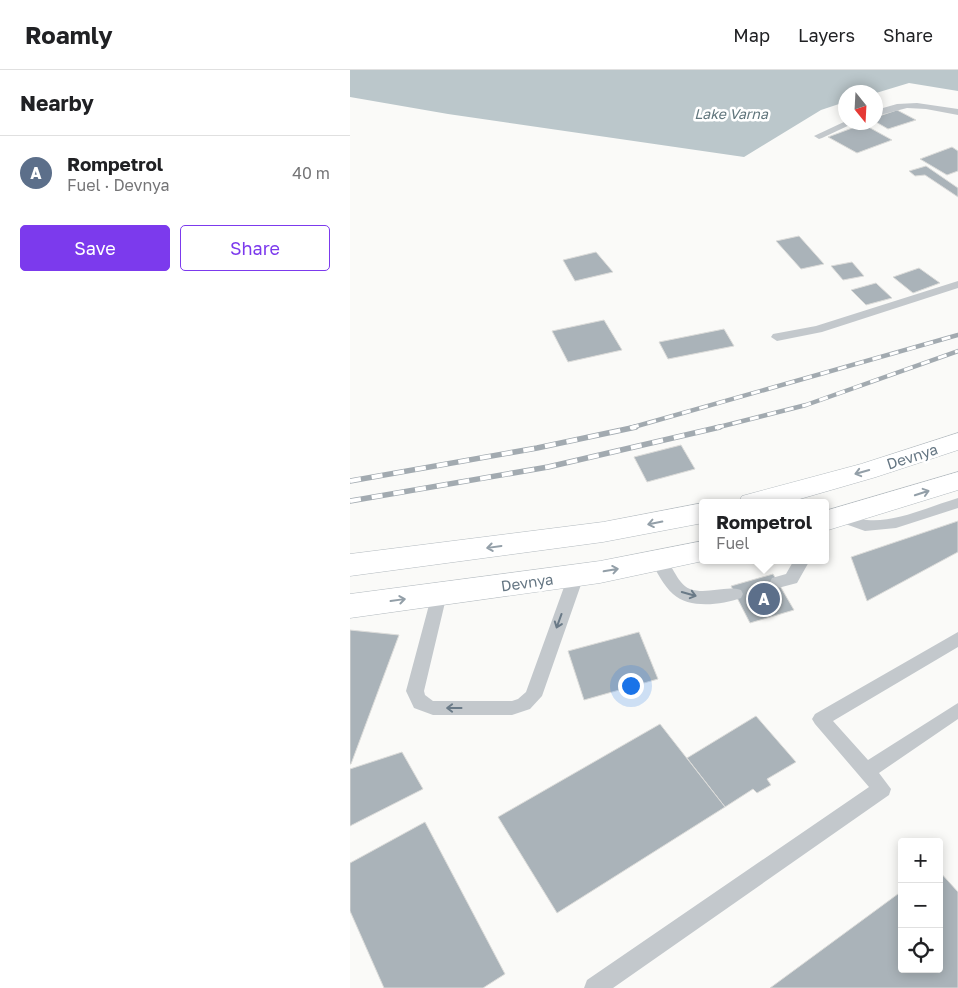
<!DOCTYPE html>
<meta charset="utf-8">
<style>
:root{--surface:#fff;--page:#f6f6f6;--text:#202124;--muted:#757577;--line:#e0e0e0;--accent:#7c3aed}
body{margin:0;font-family:"Golos Text",sans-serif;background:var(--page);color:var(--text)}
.controls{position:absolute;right:15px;bottom:15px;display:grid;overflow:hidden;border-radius:5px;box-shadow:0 2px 12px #0003}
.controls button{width:45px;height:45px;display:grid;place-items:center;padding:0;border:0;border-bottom:1px solid var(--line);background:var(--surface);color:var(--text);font:25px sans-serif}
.compass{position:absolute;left:488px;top:15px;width:45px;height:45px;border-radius:50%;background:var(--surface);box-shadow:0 2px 12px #0003;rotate:162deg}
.you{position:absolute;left:280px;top:615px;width:18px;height:18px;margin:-12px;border:4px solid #fff;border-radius:50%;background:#1a73e8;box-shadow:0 0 0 8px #1a73e833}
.badge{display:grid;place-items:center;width:32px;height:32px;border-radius:50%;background:var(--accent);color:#fff;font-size:16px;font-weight:700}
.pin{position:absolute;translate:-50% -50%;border:2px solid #fff;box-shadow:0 1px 5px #0006}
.popup{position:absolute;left:349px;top:429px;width:130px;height:65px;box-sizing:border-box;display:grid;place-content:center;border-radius:5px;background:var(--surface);filter:drop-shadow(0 1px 4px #0005);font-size:16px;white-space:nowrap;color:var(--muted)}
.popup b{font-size:19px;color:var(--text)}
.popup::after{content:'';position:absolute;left:50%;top:100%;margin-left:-10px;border:10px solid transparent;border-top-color:var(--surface)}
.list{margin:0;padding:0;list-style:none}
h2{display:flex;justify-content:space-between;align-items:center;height:65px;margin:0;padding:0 20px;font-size:21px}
h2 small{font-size:16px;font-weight:400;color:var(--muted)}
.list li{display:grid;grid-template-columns:32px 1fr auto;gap:15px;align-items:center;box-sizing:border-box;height:75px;padding:0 20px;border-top:1px solid var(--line)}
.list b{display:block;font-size:19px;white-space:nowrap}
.list p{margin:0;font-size:16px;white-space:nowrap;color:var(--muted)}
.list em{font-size:16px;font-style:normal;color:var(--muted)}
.actions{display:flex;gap:10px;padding:15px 20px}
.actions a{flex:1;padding:11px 0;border:1px solid var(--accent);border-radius:5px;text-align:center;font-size:18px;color:var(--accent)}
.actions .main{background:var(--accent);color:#fff}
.icon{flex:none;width:28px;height:28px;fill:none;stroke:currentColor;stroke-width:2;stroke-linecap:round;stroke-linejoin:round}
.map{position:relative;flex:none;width:608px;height:918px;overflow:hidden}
header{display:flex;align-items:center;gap:30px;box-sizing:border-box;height:70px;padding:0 25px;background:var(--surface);border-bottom:1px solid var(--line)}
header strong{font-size:24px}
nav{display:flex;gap:28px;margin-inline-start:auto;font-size:18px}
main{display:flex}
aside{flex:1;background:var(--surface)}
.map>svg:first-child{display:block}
.water{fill:#bbc7cb}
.building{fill:#aab3b9;stroke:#dcdcda}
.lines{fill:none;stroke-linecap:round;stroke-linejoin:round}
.secondary-casing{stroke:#b3babf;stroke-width:1}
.lane{fill:#c3c8cc;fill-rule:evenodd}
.secondary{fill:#fff;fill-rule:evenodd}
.rail-far1-casing{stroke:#a2aab0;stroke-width:4.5}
.rail-casing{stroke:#a2aab0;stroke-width:5.5}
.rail-far1{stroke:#fff;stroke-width:3;stroke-dasharray:9;stroke-linecap:butt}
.rail{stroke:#fff;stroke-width:4;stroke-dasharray:11;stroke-linecap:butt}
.oneway{stroke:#939fa8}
.oneway2{stroke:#6a7a87}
.labels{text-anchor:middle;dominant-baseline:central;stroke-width:5;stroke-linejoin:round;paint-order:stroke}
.far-water-label{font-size:14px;font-style:italic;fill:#60757c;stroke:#fff}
.street-label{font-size:15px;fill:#657683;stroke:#fff}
</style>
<header>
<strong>Roamly</strong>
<nav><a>Map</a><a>Layers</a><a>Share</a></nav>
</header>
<main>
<aside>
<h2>Nearby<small></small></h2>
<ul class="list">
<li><span class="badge" style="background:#5c6f8a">A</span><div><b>Rompetrol</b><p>Fuel · Devnya</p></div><em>40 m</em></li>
</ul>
<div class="actions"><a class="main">Save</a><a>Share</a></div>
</aside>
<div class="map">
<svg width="608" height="918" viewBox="0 0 608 918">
<rect width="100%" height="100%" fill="#fafaf8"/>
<polygon class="water" points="0,0 608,0 608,21 559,13 526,23 496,22 495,32 471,40 394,87 98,44 0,27"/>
<g class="building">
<polygon points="547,40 566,50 538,59 526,52 526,47"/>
<polygon points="513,54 542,70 507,83 478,67"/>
<polygon points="602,77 608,81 608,101 597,105 570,89"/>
<polygon points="576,96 608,118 608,127 575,105 565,106 559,101"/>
<polygon points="449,166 474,194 451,199 426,171"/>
<polygon points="246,182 263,202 225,211 213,190"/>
<polygon points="502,192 514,206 493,210 481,196"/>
<polygon points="569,198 590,213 563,223 543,207"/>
<polygon points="526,213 542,228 516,235 501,220"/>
<polygon points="254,250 272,280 218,292 202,261"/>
<polygon points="374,259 384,276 318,289 309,272"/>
<polygon points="331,375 345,399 297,412 284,387"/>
<polygon points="608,451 608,482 517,531 501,487"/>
<polygon points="423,504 444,540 400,553 381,516"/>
<polygon points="0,560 49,565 1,694 0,694"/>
<polygon points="289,562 308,609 234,630 218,581"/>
<polygon points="406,646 446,692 417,709 421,715 407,723 403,719 375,737 337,688"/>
<polygon points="310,654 375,737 207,843 148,747"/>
<polygon points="52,682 73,719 0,756 0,699"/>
<polygon points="75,752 155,904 133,918 34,918 0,841 0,793"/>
<polygon points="589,801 608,822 608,918 420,918 552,821 552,899 589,899"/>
</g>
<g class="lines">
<g class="secondary-casing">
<g id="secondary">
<polygon points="608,363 608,380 526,407 436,433 388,433 392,426 511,394"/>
<polygon points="608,402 608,420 475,461 475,441"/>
<polygon points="353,433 353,453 253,472 0,506 0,484 253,452"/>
<polygon points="353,471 353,490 357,490 353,491 250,513 0,548 0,524 250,491"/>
</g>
</g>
<g class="lane">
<polygon points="567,33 608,39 608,45 576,39 557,38 526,46 526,40 547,34"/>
<polygon points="496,51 506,52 472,68 469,69 464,66"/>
<polygon points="608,211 608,218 472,262 427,271 421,267 423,264 466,256"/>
<path d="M 608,428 L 608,438 L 546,458 L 515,461 L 487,451 L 485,447 L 487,443 C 498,440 506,449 517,450 C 545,453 581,436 608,428 Z"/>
<path d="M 309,485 C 323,490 325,513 340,519 C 357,525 375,515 391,520 L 393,524 L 391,528 C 371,535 339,539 323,524 C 313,515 307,502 301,491 L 304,487 Z"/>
<polygon points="444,490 460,490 447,513 428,518 422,516 420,512 422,508 436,504"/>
<polygon points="226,500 232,502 234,506 192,626 180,639 162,645 83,645 64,638 56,621 83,520 89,518 95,520 97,524 74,621 75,625 83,631 162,631 168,629 176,622 218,506 220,502"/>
<polygon points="608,562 608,577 483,651 518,690 608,633 608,649 529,703 541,719 539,725 263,918 234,918 237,910 519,717 465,654 462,649 465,644"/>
</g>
<use href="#secondary" class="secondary"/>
<g class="rail-far1-casing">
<g id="rail-far1">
<polyline points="280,358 608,265"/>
<polyline points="365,358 456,335 608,281"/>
</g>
</g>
<g class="rail-casing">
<g id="rail">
<polyline points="0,411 187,378 286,357"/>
<polyline points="0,431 198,397 370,357"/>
</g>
</g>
<use href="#rail-far1" class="rail-far1"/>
<use href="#rail" class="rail"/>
</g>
<defs><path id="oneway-shaft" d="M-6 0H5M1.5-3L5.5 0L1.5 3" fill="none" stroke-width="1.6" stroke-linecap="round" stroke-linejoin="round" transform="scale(1.25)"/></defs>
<g class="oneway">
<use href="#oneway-shaft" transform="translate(512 402) rotate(164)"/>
<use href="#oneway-shaft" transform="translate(572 423) rotate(-18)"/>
<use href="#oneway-shaft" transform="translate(305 453) rotate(169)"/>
<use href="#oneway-shaft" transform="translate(144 477) rotate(172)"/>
<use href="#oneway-shaft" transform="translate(261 500) rotate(-10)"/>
<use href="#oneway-shaft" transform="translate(48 530) rotate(-8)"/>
</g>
<g class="oneway2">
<use href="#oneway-shaft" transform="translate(339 524) rotate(16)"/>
<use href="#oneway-shaft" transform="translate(209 551) rotate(110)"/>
<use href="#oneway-shaft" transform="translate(104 638) rotate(180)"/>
</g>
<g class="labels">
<g class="far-water-label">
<text x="381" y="43">Lake Varna</text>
</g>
<g class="street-label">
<text transform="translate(562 386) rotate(-18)">Devnya</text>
<text transform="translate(177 512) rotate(-8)">Devnya</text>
</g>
</g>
</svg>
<div class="controls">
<button>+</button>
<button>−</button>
<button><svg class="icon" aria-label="locate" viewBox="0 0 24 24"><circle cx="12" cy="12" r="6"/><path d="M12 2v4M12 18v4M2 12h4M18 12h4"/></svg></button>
</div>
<svg class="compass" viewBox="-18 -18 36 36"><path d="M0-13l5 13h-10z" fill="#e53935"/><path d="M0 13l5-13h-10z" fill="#757577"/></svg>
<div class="you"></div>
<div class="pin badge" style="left:414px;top:529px;background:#5c6f8a">A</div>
<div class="popup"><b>Rompetrol</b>Fuel</div>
</div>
</main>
